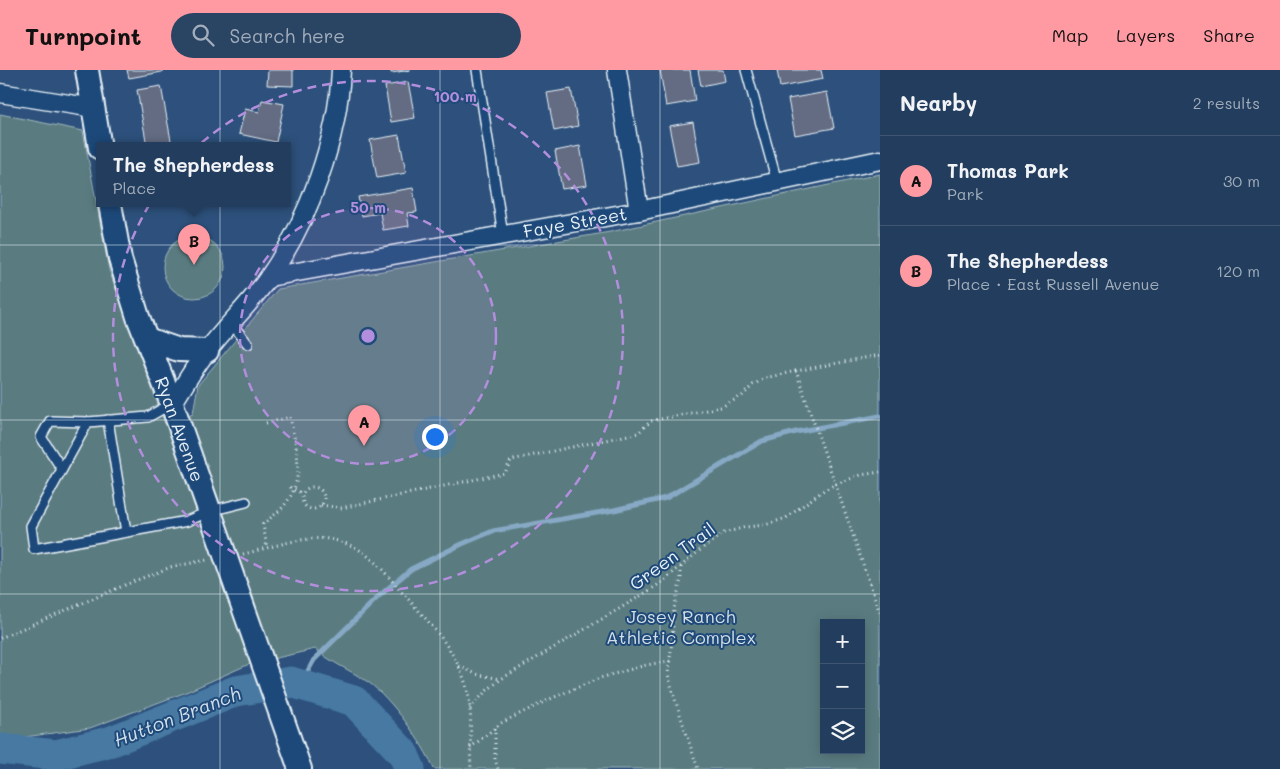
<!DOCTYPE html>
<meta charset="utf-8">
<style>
:root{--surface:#223d5d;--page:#2a4463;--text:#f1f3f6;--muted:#a2aebc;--line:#3f5672;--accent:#ff9aa2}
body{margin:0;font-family:Mali,sans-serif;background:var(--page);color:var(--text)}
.controls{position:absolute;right:15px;bottom:15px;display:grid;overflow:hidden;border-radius:0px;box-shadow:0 2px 12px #0003}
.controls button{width:45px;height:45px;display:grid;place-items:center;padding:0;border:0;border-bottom:1px solid var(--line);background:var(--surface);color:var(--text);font:25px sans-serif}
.you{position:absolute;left:434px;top:366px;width:18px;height:18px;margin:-12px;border:4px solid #fff;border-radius:50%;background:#1a73e8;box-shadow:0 0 0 8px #1a73e833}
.badge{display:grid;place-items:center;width:32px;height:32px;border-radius:50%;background:var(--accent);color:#111;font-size:16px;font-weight:700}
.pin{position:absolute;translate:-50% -41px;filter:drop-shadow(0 1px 2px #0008)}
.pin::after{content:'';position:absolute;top:26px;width:18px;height:15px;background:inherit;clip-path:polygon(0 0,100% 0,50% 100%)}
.popup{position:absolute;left:96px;top:72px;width:195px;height:65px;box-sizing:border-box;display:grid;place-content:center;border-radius:0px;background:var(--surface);filter:drop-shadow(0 1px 4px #0005);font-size:16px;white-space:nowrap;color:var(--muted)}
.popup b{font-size:19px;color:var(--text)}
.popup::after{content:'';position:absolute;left:50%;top:100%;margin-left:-10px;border:10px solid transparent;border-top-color:var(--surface)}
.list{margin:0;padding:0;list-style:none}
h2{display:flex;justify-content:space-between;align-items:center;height:65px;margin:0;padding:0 20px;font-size:21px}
h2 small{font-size:16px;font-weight:400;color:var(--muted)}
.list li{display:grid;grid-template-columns:32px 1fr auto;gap:15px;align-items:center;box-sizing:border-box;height:90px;padding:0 20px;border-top:1px solid var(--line)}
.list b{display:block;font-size:19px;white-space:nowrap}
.list p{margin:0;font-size:16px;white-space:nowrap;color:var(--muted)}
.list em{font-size:16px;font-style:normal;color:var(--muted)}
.icon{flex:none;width:28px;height:28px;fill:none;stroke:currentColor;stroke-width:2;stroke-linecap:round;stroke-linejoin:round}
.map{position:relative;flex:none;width:880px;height:699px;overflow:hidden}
header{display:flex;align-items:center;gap:30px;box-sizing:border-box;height:70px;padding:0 25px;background:var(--accent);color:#111}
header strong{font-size:24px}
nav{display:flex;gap:28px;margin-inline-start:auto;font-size:18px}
.search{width:350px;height:45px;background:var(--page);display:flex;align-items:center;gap:12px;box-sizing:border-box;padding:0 18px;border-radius:28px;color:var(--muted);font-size:19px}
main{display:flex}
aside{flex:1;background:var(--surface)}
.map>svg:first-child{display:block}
.green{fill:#5a7c81;stroke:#a1b6bc;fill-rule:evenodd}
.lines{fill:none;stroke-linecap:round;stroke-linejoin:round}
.stream{stroke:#87a9c5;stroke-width:5}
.river{stroke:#4679a3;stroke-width:31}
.building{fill:#636c83;stroke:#e8f1f8}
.service-casing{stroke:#e8f1f8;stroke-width:12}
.minor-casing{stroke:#e8f1f8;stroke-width:21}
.tertiary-casing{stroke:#e8f1f8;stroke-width:26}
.path{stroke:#e8f1f8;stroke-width:3;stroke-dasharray:1 4;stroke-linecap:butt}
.service{stroke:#1f4a7a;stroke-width:9}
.minor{stroke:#1f4a7a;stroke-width:18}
.tertiary{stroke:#1f4a7a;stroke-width:22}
.grid{fill:none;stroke:#e8f1f8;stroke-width:1;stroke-opacity:0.55}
.ring{fill:none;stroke:#b28edc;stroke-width:2.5;stroke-dasharray:9 6}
.labels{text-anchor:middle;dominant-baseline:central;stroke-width:4;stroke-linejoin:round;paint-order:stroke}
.street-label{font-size:18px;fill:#e8f1f8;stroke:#1f4a7a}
.park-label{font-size:18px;fill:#d3dfe6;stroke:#1f4a7a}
.water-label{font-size:19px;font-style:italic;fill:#d0dfeb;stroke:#1f4a7a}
.centre{fill:#b28edc;stroke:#1f4a7a;stroke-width:2.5}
.ring-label{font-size:15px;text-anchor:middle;font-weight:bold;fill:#b28edc;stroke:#1f4a7a;stroke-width:4;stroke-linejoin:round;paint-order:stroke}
</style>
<header>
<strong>Turnpoint</strong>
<div class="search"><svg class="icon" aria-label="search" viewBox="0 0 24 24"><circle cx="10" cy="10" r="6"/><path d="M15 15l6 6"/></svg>Search here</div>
<nav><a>Map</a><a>Layers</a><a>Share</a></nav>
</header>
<main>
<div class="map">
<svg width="880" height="699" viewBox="0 0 880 699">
<rect width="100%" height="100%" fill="#2d517c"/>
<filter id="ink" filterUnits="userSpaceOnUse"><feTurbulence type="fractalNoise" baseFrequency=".02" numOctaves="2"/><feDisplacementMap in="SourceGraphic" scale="10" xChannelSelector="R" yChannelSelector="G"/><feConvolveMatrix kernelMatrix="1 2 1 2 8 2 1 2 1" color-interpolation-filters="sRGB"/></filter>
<g filter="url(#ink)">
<g class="green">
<path d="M 0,44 L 83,61 L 109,200 L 165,354 L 193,343 L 198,315 L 278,219 L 610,162 L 880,104 L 880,699 L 434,699 C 423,673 391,628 368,612 C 350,600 332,593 315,579 L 247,595 L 184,623 L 90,658 L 17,668 L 0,666 ZM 824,553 L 861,553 L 861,680 L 824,680 Z"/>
<circle cx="194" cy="197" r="31"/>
</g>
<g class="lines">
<polyline class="stream" points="300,615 314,590 379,526 411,499 462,474 493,461 614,440 666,428 762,371 796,362 880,346"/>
<polyline class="river" points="0,679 56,685 112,671 236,621 291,612 354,631 403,683 410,699"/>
</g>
<g class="building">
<polygon points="127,0 162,0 162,2 129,8"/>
<polygon points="268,0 293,0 293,16 267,15"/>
<polygon points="391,0 411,0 391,3"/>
<polygon points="660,0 690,0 695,31 666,36"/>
<polygon points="698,0 723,0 725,11 701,16"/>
<polygon points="777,0 821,0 823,9 780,17"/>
<polygon points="408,12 415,48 391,52 385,16"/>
<polygon points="161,16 172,76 147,76 137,20"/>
<polygon points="571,19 578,56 554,61 547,23"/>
<polygon points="827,22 834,58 795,65 788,29"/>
<polygon points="262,30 284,34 276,72 239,64 245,39 259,42"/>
<polygon points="693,52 700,92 677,96 669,56"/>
<polygon points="399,65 406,103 377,108 370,70"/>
<polygon points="580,76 587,115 562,119 555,81"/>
<polygon points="413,118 417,142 407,143 409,156 383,160 380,143 362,146 358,127"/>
</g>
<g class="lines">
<g class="service-casing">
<g id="service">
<polyline points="477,0 503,165"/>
<polyline points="746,0 777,112"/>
<polyline points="231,253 248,274"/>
<polyline points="171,334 148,347 88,352 31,456 34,479 187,451 210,441 246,432"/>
<polyline points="108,350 126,462"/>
<polyline points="62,399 41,367 50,351 88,352"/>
</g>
</g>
<g class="minor-casing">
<g id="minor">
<polyline points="617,0 639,141"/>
<polyline points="0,23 94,38"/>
<polyline points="269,207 639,141 880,90"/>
<path d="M 172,334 C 184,316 194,297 208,280 C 227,255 251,233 269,207 C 309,150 338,69 341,0"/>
</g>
</g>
<g class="tertiary-casing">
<g id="tertiary">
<polyline points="87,0 100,78"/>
<polyline points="110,134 120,189 138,247 172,334 300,699"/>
<polyline points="147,269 179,280 207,281"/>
</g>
</g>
<g class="path">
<polyline points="880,285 796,301 880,543"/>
<path d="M 266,353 L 290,347 C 296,377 306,407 286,433 C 280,442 271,447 263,454 L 267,478"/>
<polyline points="290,417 303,424"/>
<circle cx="313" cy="428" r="11"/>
<polyline points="321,435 341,438 505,403 511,390 638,363 651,351 721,337 742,326 753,315 765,308 796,301"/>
<path d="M 243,484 C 270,478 300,466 329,469 C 340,471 352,475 361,481 C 376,491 388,506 399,519 C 424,547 453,575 465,612 C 474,639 469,670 471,699"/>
<polyline points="681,497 681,509 674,539 672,572 668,604 673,623 698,699"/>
<polyline points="0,568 137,510 171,497 207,490"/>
<polyline points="459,596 476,604 500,609"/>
<polyline points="470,639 485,622 501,609 634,530 661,513 705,476 724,463 746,457 765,455 786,448 824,420 836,414 861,405 880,402"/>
<polyline points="495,658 495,689 498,699"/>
<polyline points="470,678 501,653 550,629 600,608 646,595 670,591"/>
</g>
<use href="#service" class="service"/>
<use href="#minor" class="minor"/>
<use href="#tertiary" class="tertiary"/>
</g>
</g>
<path class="grid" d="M 220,0 L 220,699M 440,0 L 440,699M 660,0 L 660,699M 0,175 L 880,175M 0,350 L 880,350M 0,524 L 880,524"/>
<circle cx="368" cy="266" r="128" fill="#b28edc" fill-opacity=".12"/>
<g class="ring">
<circle cx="368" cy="266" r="128"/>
<circle cx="368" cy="266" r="255"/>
</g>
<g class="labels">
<g class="street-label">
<text transform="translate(575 152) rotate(-10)">Faye Street</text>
<text transform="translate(180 359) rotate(70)">Ryan Avenue</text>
<text transform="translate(672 486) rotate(-36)">Green Trail</text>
</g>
<g class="park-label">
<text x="681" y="546">Josey Ranch<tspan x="681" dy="21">Athletic Complex</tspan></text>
</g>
<g class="water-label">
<text transform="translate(177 646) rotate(-21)">Hutton Branch</text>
</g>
</g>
<circle cx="368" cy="266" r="8" class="centre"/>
<g class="ring-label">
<text x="455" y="32">100 m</text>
<text x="368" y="143">50 m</text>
</g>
</svg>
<div class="controls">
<button>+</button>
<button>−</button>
<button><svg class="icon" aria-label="layers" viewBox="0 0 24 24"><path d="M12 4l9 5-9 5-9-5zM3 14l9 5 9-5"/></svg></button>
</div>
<div class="you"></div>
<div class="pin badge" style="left:364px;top:376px">A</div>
<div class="pin badge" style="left:194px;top:195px">B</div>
<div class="popup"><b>The Shepherdess</b>Place</div>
</div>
<aside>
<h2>Nearby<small>2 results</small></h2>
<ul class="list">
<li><span class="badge">A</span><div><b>Thomas Park</b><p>Park</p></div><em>30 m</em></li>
<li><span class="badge">B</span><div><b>The Shepherdess</b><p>Place · East Russell Avenue</p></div><em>120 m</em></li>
</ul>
</aside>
</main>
